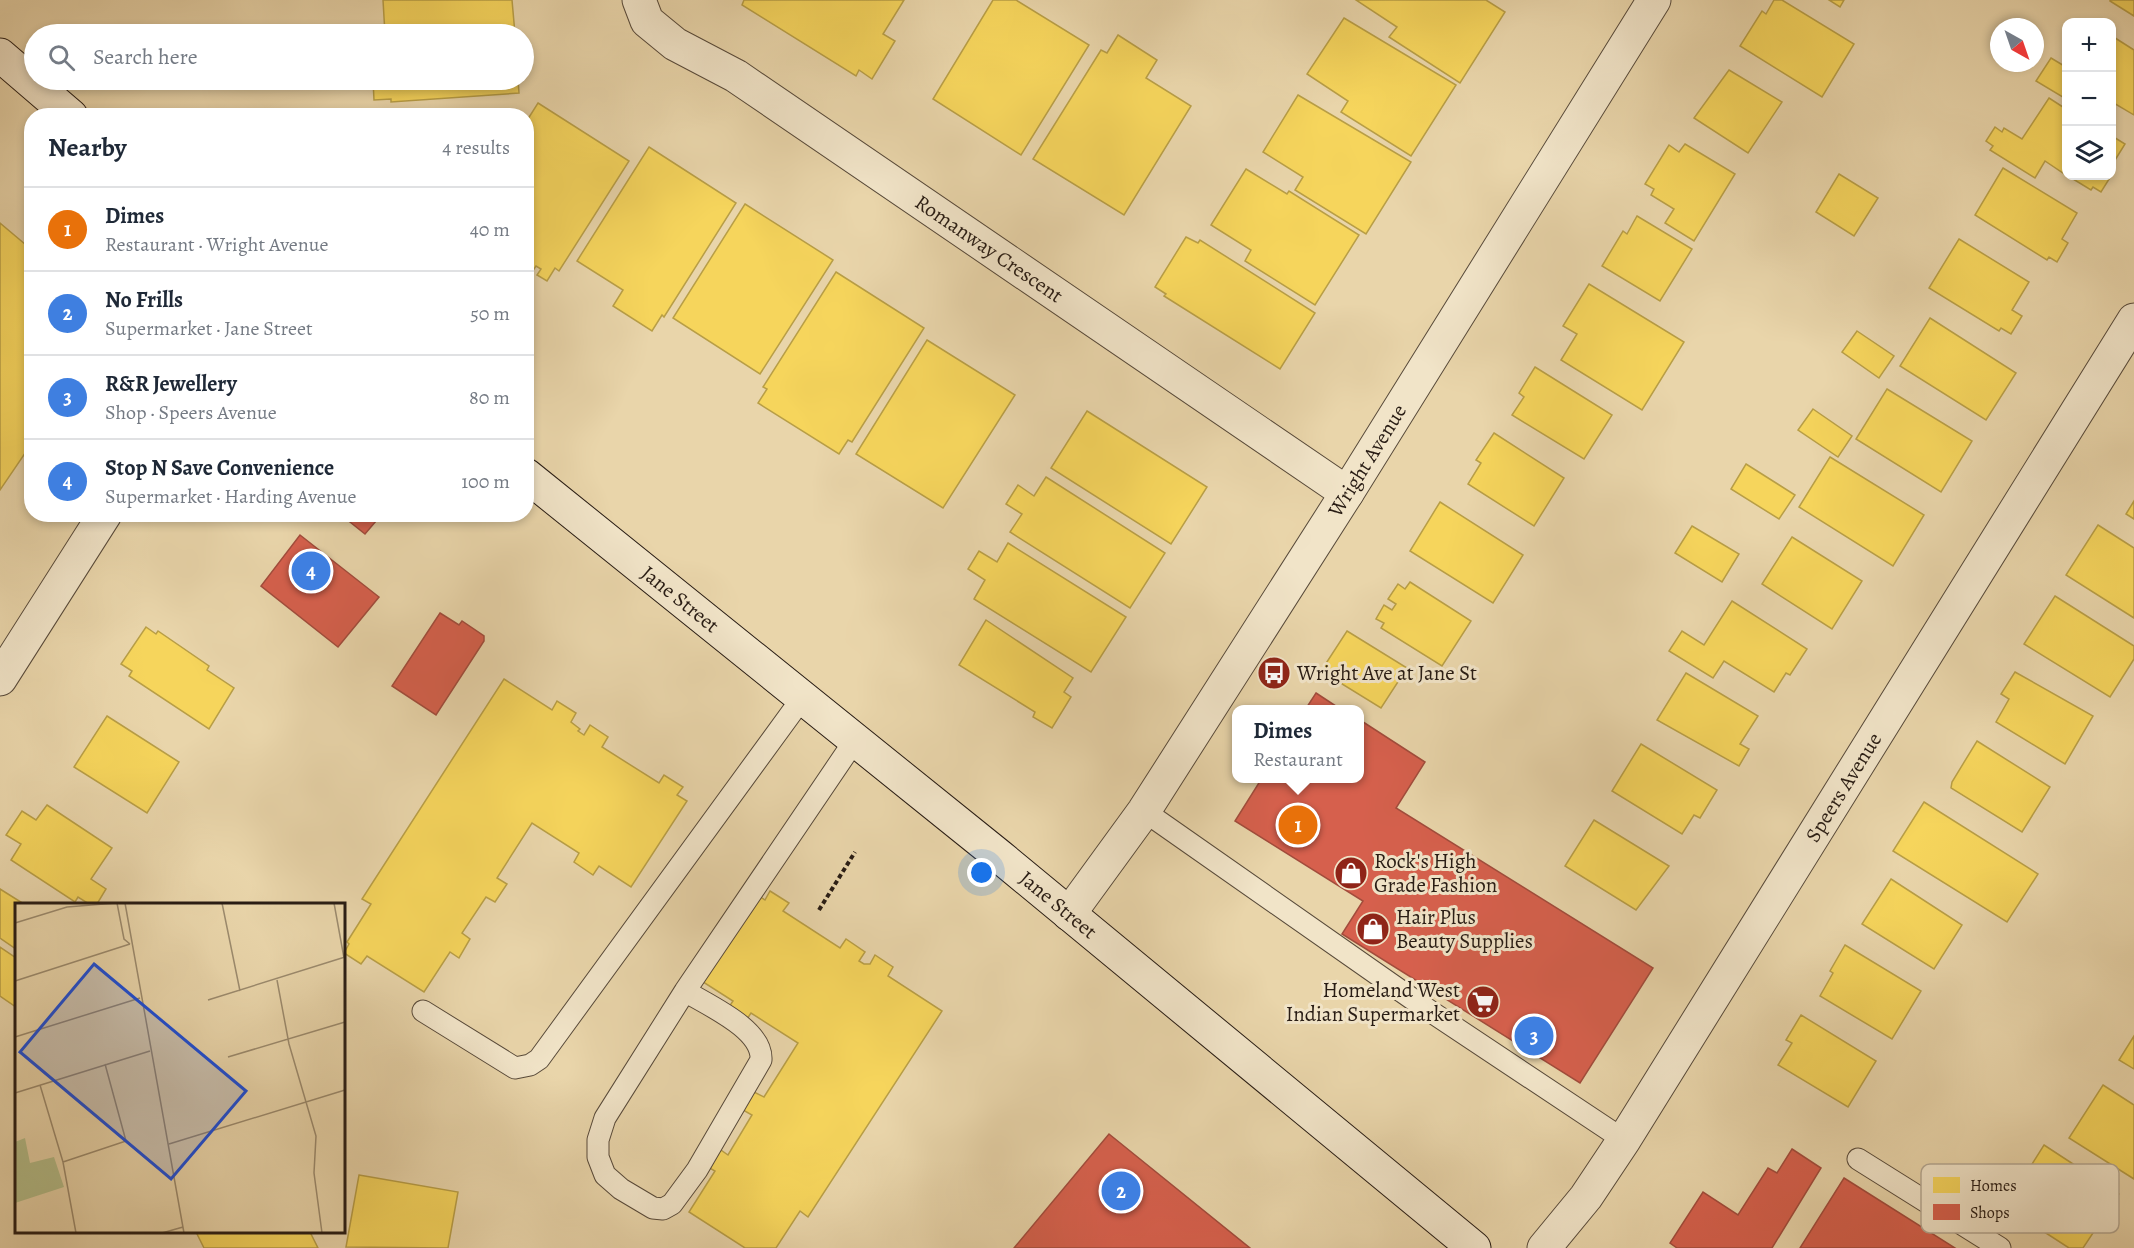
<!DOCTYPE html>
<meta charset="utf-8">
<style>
:root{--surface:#fff;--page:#f6f6f7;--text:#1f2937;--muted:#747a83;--line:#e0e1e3;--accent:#8f2418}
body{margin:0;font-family:Alegreya,serif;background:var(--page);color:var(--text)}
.controls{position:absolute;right:18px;top:18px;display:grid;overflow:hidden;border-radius:12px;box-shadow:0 3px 9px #0003}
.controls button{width:54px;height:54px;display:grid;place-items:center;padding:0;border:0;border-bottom:2px solid var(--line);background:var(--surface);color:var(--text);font:30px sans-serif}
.compass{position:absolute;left:1990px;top:18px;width:54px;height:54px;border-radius:50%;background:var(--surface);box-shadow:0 3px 9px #0003;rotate:140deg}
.you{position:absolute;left:982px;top:873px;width:21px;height:21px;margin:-15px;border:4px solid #fff;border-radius:50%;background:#1a73e8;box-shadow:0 0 0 9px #1a73e833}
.badge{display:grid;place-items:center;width:39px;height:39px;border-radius:50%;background:var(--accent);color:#fff;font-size:20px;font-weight:700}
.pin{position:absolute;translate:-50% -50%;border:3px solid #fff;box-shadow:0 2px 6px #0006}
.popup{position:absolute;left:1232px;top:705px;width:132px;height:78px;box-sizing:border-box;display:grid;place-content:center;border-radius:12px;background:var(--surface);filter:drop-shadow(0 2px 4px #0005);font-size:20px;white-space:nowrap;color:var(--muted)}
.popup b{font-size:22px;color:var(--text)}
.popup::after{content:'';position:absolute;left:50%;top:100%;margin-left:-12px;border:12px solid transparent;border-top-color:var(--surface)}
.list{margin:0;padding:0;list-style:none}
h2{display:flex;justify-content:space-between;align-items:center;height:78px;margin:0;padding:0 24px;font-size:26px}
h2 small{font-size:20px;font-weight:400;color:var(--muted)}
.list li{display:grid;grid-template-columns:39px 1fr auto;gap:18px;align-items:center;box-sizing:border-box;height:84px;padding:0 24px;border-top:2px solid var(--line)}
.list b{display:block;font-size:22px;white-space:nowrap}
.list p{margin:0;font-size:20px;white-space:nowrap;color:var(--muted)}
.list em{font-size:20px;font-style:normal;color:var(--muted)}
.icon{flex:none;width:33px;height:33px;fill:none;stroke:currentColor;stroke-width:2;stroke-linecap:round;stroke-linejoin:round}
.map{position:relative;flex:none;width:2134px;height:1248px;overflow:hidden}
.search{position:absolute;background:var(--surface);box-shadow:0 3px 9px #0003;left:24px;top:24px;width:510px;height:66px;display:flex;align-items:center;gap:15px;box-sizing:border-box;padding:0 21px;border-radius:33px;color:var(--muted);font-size:22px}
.panel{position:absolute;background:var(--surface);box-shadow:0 3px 9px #0003;left:24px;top:108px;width:510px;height:414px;border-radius:24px}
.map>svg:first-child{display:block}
.homes{fill:#f6d55c;stroke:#b89e46;stroke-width:1.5}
.shops{fill:#d6604d;stroke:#a24c3c;stroke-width:1.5}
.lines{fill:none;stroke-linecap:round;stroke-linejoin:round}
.service-casing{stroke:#584a3a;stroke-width:23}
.minor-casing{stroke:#584a3a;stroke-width:35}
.secondary-casing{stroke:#281c14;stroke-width:35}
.path{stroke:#281c14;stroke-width:4;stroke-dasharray:4.5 3;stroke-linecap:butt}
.service{stroke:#f1e4c8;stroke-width:21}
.minor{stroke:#f1e4c8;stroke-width:33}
.secondary{stroke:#f1e4c8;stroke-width:33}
.labels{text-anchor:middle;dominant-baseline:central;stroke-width:6;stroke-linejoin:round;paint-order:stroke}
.street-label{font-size:21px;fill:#281c14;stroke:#f1e4c8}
.poi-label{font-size:21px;fill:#281c14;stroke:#f1e4c8;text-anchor:start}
.inset-road{fill:none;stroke:#9c8b6e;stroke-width:1.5}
.view{fill:#1d4ed8;fill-opacity:0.15;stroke:#1d4ed8;stroke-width:3}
.inset-edge{fill:none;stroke:#281c14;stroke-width:3}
.key{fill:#f1e4c8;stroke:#b5a892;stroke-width:1.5}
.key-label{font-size:16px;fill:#281c14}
</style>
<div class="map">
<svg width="2134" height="1248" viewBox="0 0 2134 1248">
<rect width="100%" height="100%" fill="#e9d5aa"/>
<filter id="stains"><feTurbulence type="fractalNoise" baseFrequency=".00333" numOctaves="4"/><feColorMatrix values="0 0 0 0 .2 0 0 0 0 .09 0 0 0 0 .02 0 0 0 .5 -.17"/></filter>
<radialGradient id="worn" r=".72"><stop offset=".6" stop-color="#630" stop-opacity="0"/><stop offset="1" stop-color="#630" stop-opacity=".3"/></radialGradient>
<g class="homes">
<polygon points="383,0 512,0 515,34 385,34"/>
<polygon points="904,0 883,34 895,41 872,79 859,70 856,76 742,5 744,0"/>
<polygon points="993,0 1016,0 1089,45 1021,155 933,99"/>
<polygon points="1356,0 1486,0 1505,12 1460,83 1389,37 1397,27"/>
<polygon points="1774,0 1782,0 1854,44 1822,97 1740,46 1762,11 1766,14"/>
<polygon points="1829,0 1844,0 1840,7"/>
<polygon points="2134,0 2134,16 2110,1 2110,0"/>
<polygon points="1344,18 1456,85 1411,156 1341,112 1348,101 1307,74"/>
<polygon points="1118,35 1157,60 1146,78 1191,106 1124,215 1033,159 1101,50 1107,53"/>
<polygon points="2112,36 2134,50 2134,115 2112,102"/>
<polygon points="2051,58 2066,67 2066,99 2036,81"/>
<polygon points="1729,70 1782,102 1748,153 1694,118"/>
<polygon points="373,80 518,80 519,93 391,102 391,99 374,100"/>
<polygon points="1298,95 1411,162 1366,234 1295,190 1303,177 1263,152"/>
<polygon points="2049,98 2066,109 2066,175 2045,161 2035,178 1990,150 1993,146 1986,141 1995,127 2002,132 2004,128 2022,139"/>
<polygon points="538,103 629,161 559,271 555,268 547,281 537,275 541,269 536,266 532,272 526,268 526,122"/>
<polygon points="2112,136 2125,144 2112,165"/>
<polygon points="1685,144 1735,174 1694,241 1665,223 1674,209 1651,195 1654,189 1645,184 1669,145 1679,152"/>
<polygon points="649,147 736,203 664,317 662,315 652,331 613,306 623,290 577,261"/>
<polygon points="2003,168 2077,213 2062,239 2068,243 2057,262 2049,257 2047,260 1975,215"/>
<polygon points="1246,169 1287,194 1289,191 1359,235 1315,305 1245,261 1251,250 1211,225"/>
<polygon points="1839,174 1878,198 1854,236 1816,212"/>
<polygon points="2068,176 2111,176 2101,192 2093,187 2091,190"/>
<polygon points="745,204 833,260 760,374 673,318"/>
<polygon points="1637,216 1692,249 1660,301 1602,266 1623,231 1627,234"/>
<polygon points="0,223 32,250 32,443 0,490"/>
<polygon points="1186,237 1198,243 1200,240 1315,313 1280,369 1164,296 1166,294 1155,287"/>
<polygon points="1959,239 2029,282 2012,310 2022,316 2011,334 2001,328 1999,331 1929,288"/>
<polygon points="836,272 924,328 852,442 848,440 839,454 758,403 767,389 763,387"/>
<polygon points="1589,284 1684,342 1642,410 1561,360 1577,334 1563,326"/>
<polygon points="1930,318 2016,373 1986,420 1900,366"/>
<polygon points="1857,331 1894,356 1879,378 1842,352"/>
<polygon points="927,340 1015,395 943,508 856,454"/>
<polygon points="1535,367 1612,415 1584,459 1512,415 1524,397 1519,393"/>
<polygon points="1887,389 1972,441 1941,492 1856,439"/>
<polygon points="1813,409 1852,436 1838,457 1798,430"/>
<polygon points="1087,411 1207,487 1171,544 1051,468"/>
<polygon points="1494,433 1564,478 1534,526 1468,484 1481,463 1476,460"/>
<polygon points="1830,457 1924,515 1893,566 1799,507"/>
<polygon points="1746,464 1795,495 1779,519 1731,489"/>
<polygon points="1046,477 1165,553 1130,608 1010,532 1022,514 1006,504 1018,485 1034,496"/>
<polygon points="2134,501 2134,519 2126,514"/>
<polygon points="1440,502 1523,555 1493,603 1410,551"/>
<polygon points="2098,525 2134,548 2134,618 2066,575"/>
<polygon points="1692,526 1739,554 1722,582 1675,553"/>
<polygon points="1792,537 1862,581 1832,629 1762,584"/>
<polygon points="1008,543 1126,617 1091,672 974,599 985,580 968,569 979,551 997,562"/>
<polygon points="1410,582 1471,621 1442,666 1381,628 1384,623 1376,619 1384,605 1392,610 1396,604 1388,599 1398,584 1405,589"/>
<polygon points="2055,596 2134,646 2134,659 2110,697 2024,644"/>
<polygon points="1732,601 1807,649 1790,675 1786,673 1774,692 1724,661 1713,678 1669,651 1682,631 1704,645"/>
<polygon points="986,620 1073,678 1064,692 1071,697 1052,728 1033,717 1035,712 959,665"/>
<polygon points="146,627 156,634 158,631 209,666 207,670 234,688 209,729 129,676 132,671 121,664"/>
<polygon points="1347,631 1407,668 1381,708 1321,671"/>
<polygon points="2015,672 2093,716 2065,764 1996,722 2009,699 2001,694"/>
<polygon points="1686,673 1758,716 1740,744 1749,749 1739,766 1657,720"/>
<polygon points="504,679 552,710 557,701 576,713 571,722 580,729 578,731 584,735 590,725 608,737 602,747 659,783 664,775 683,787 677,795 687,801 631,887 599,866 593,875 574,862 579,853 532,823 497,878 507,884 495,902 486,897 462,933 470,939 459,958 450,952 424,992 367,956 361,964 344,953 349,944 347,942 371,904 362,899"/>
<polygon points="107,716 179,762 147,813 74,767"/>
<polygon points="1977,741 2050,787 2022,832 1951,788 1952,782"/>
<polygon points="1641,744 1717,790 1700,818 1694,815 1682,834 1612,791"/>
<polygon points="1924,802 2038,874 2007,922 1893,851"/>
<polygon points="47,805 112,848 91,879 106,889 97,904 89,904 78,897 75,902 11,860 21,844 6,835 22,811 36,820"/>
<polygon points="1594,820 1669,866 1636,910 1565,866"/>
<polygon points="1891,879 1962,925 1934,969 1862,924"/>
<polygon points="0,889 24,904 16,904 16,949 0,938"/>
<polygon points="770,891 789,903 783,911 840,948 846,939 865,952 859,961 864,964 870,964 875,955 893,967 888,976 942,1011 808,1217 800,1211 776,1248 745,1248 689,1212 715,1171 706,1166 718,1148 728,1155 752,1115 743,1110 754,1092 764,1097 798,1043 751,1013 745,1022 727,1010 733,1001 700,980 756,894 765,900"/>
<polygon points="1845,945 1921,991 1892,1039 1820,996 1833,973 1830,971"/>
<polygon points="0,947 16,958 16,1007 0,996"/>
<polygon points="1801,1015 1876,1061 1848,1107 1778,1065 1792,1043 1786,1040"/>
<polygon points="2134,1036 2134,1069 2119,1060"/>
<polygon points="2103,1085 2134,1105 2134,1179 2069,1138"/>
<polygon points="2044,1145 2119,1194 2083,1248 2069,1248 2032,1224 2049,1198 2022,1180"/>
<polygon points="359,1175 458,1192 448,1248 346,1247"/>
<polygon points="196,1232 310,1232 318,1248 204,1248"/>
</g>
<g class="shops">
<polygon points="340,514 382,514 365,534"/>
<polygon points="300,535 379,597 338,647 261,586"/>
<polygon points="440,613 459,625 462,621 484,636 484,641 436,715 392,686"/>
<polygon points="1316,693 1342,710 1305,710"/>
<polygon points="1360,720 1425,762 1396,808 1653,968 1580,1083 1342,934 1363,901 1235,821 1262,778 1360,778"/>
<polygon points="1109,1134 1250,1248 1014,1248"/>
<polygon points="1792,1149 1821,1168 1772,1248 1677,1248 1670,1243 1703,1192 1738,1215 1768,1168 1777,1173"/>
<polygon points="1844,1178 1955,1248 1800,1248"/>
</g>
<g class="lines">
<g class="service-casing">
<g id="service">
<polyline points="1144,811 1421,1005 1624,1140"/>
<path d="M 685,991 C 709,1006 763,1029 761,1060 L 697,1170 L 672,1204 L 663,1209 L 653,1208 L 621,1189 L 605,1175 L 598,1157 L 598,1140 L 605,1118 L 685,991 L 855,740"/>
<polyline points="423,1011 515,1068 530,1065 539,1059 803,697"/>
<polyline points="1858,1159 2000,1248"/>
</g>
</g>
<g class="minor-casing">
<g id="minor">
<path id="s1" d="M 639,0 L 647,21 L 675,44 L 736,76 L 1347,493"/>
<polyline points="0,679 105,514"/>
<path id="s2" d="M 1069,914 L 1144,811 L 1347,493 L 1654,0"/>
<path id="s3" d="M 1544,1248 L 1586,1197 L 1624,1140 L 2134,320"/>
</g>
</g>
<g class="secondary-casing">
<g id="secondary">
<polyline points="0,55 71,116"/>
<path id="s4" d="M 526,475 L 998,855 L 1474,1248"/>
</g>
</g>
<polyline class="path" points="819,910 855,852"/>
<use href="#service" class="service"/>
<use href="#minor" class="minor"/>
<use href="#secondary" class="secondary"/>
</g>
<defs>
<g id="bus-disc" transform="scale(1.725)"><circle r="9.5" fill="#8f2418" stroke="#f1e4c8"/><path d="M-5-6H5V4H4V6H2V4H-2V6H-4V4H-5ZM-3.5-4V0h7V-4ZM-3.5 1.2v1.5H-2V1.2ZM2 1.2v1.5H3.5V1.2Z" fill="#fff"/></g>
<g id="shop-disc" transform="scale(1.725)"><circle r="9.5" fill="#8f2418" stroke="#f1e4c8"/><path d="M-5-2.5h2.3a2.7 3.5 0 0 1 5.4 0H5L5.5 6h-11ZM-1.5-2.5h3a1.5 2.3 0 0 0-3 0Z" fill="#fff"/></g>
<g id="supermarket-disc" transform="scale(1.725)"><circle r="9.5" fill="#8f2418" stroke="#f1e4c8"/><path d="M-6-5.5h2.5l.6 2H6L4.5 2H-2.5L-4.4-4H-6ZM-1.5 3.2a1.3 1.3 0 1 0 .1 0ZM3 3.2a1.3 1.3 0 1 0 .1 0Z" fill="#fff"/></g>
</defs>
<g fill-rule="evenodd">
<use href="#bus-disc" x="1274" y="673"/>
<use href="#shop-disc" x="1351" y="873"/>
<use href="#shop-disc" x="1373" y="929"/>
<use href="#supermarket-disc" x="1483" y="1002"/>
</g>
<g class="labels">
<g class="street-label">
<text stroke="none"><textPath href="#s1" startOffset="434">Romanway Crescent</textPath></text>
<text stroke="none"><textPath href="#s2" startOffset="543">Wright Avenue</textPath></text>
<text stroke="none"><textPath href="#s4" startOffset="198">Jane Street</textPath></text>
<text stroke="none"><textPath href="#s3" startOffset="550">Speers Avenue</textPath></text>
<text stroke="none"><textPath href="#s4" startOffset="684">Jane Street</textPath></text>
</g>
<g class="poi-label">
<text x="1297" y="673">Wright Ave at Jane St</text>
<text x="1374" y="861">Rock's High<tspan x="1374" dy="24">Grade Fashion</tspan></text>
<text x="1396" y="917">Hair Plus<tspan x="1396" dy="24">Beauty Supplies</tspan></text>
<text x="1460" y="990" text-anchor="end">Homeland West<tspan x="1460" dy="24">Indian Supermarket</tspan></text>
</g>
</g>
<g transform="translate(15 903)">
<rect width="330" height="330" fill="#e9d5aa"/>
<path d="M 10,235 L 15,260 L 39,254 L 49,284 L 0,300 L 0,239 Z" fill="#b4be8a"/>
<path class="inset-road" d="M 102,0 L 109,36 L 115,41M 110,0 L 169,330M 207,0 L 225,88M 319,0 L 329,55M 0,20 L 52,4 L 101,0M 262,77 L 274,141 L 301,233 L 299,270 L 307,330M 0,78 L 115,41M 193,97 L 330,54M 0,134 L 125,95M 213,154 L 330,119M 25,182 L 48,259 L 61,330M 0,190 L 135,148M 154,241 L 330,187M 48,259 L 111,238 L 90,161M 147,330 L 168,324"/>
<path class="view" d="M 79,61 L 231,188 L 156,276 L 5,149 Z"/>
<rect width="330" height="330" class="inset-edge"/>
</g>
<rect x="1921" y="1164" width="198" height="69" rx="9" class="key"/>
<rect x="1933" y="1177" width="27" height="16" fill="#f6d55c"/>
<rect x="1933" y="1204" width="27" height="16" fill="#d6604d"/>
<g class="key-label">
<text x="1970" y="1191">Homes</text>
<text x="1970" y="1218">Shops</text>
</g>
<rect width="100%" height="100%" filter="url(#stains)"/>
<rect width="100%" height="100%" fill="url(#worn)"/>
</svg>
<div class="controls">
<button>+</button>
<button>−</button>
<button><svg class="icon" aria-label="layers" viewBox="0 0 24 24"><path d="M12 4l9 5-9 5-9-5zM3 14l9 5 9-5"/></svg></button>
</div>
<svg class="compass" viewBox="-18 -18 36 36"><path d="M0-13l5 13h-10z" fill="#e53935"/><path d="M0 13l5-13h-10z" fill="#747a83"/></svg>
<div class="you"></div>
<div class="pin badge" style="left:1298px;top:825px;background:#e8710a">1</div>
<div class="popup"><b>Dimes</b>Restaurant</div>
<div class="pin badge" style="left:1121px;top:1191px;background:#3f7fe0">2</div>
<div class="pin badge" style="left:1534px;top:1036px;background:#3f7fe0">3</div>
<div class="pin badge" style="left:311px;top:571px;background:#3f7fe0">4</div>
<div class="search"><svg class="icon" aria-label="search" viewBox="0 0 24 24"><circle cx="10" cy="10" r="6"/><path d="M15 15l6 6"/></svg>Search here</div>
<section class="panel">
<h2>Nearby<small>4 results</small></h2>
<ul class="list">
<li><span class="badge" style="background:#e8710a">1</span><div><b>Dimes</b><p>Restaurant · Wright Avenue</p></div><em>40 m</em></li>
<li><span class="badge" style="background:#3f7fe0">2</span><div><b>No Frills</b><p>Supermarket · Jane Street</p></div><em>50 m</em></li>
<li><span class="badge" style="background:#3f7fe0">3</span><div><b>R&amp;R Jewellery</b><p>Shop · Speers Avenue</p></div><em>80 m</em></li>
<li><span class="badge" style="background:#3f7fe0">4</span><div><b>Stop N Save Convenience</b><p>Supermarket · Harding Avenue</p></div><em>100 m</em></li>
</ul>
</section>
</div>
